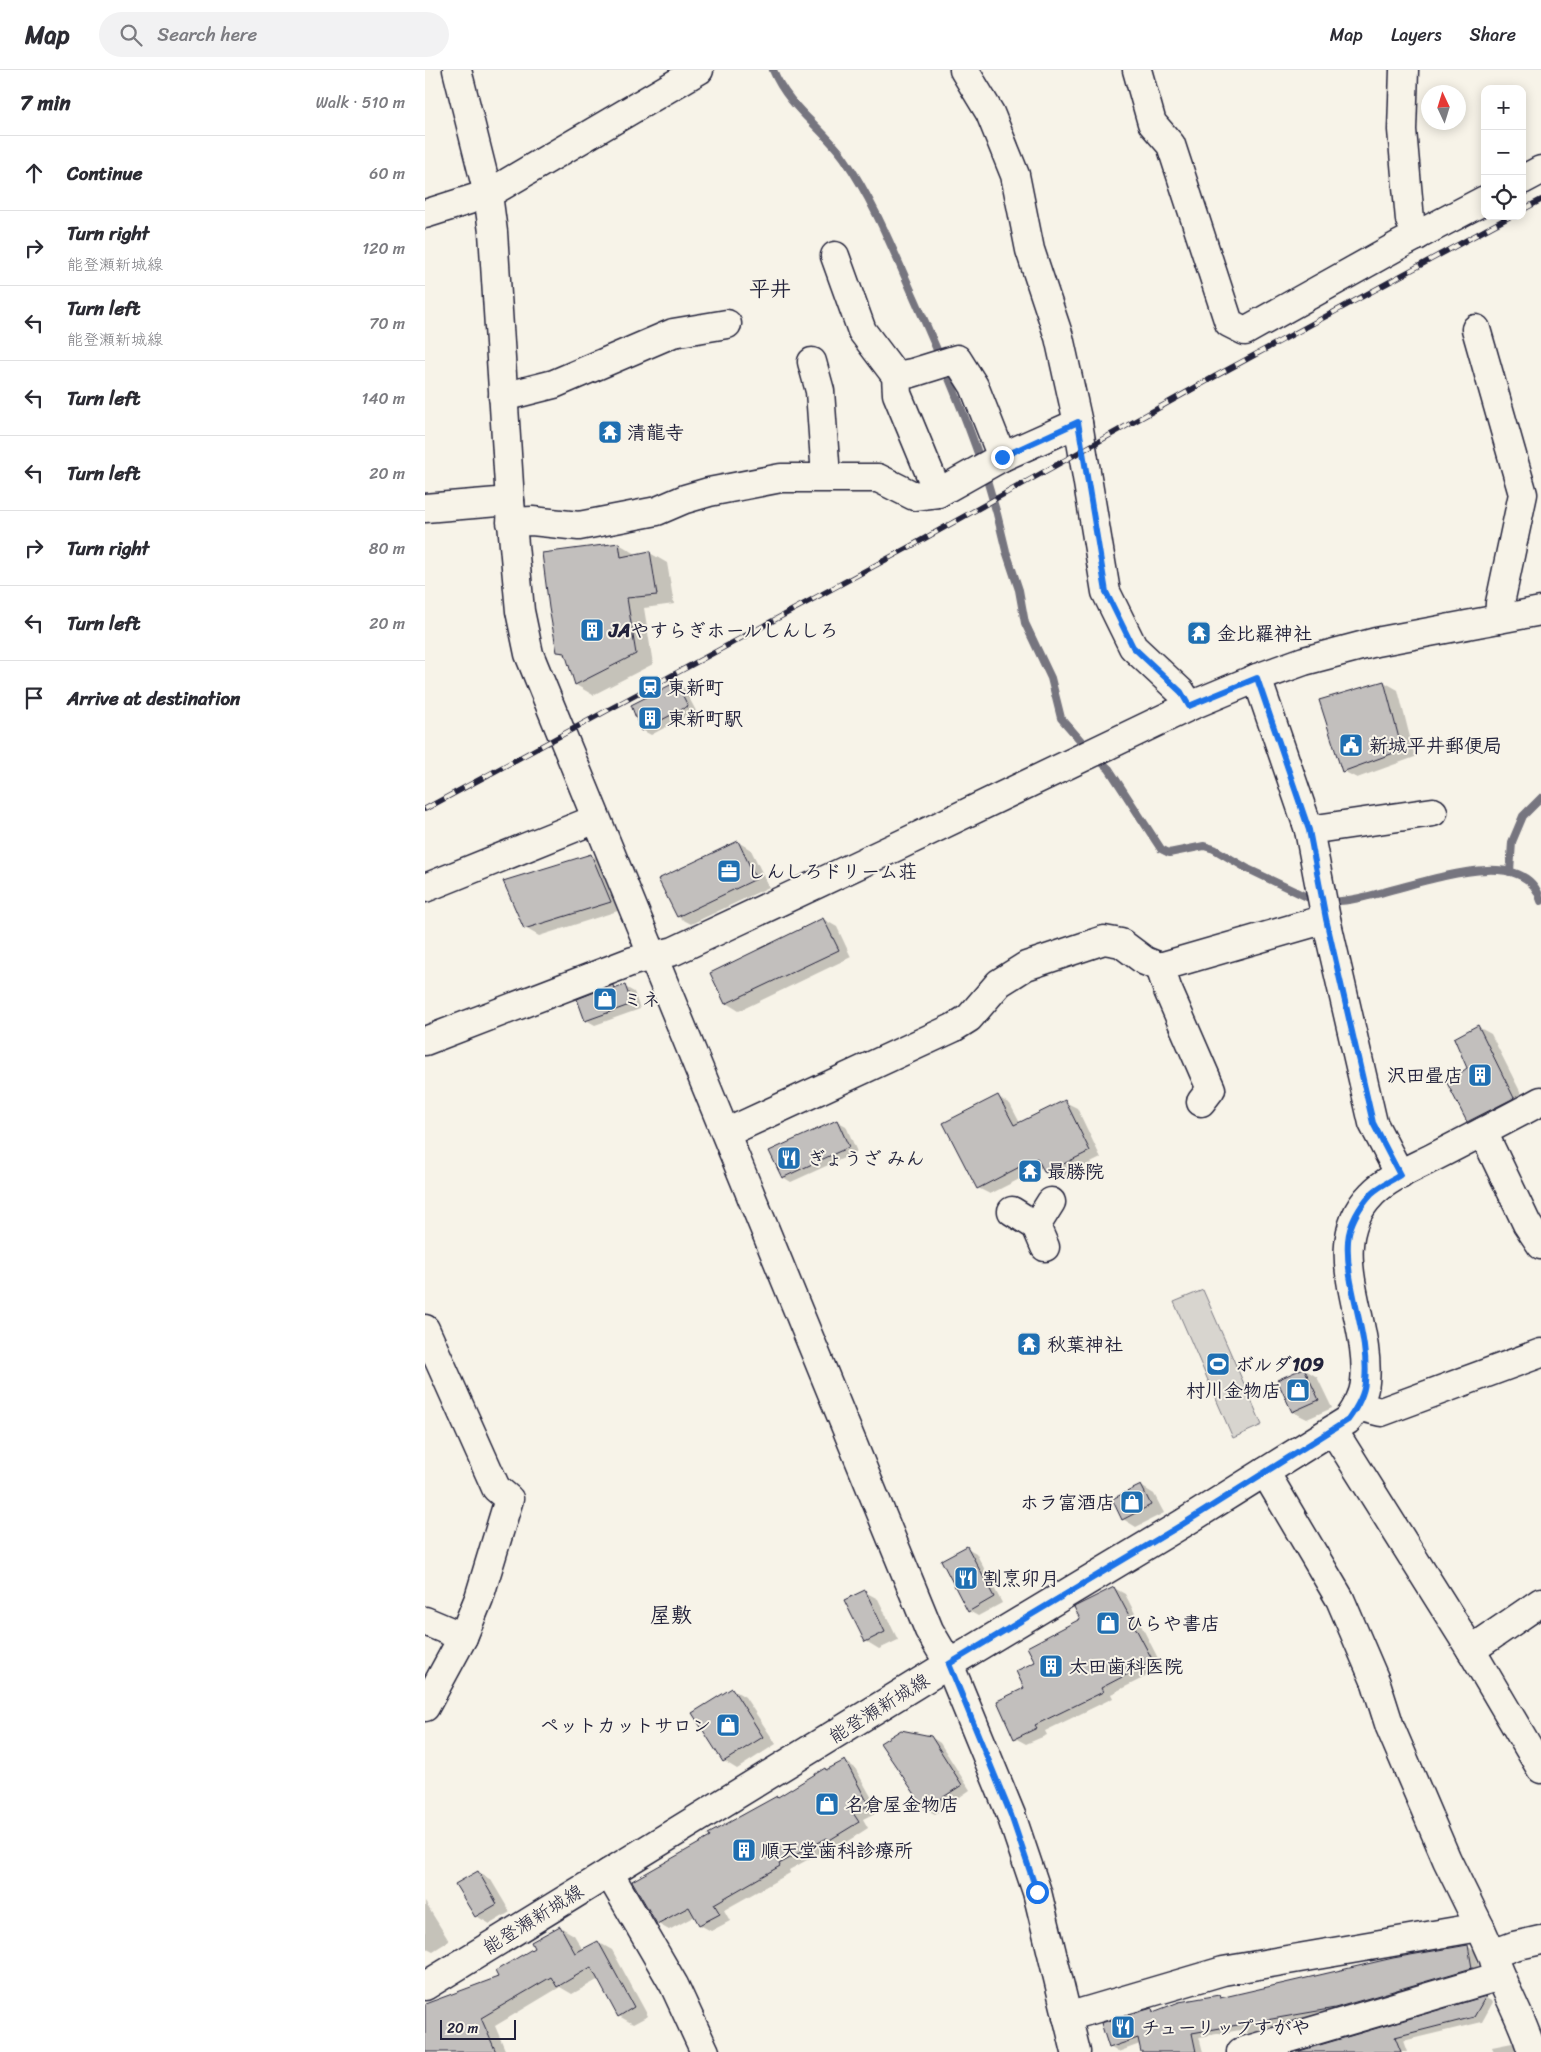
<!DOCTYPE html>
<meta charset="utf-8">
<style>
:root{--surface:#fff;--page:#f2f2f3;--text:#2b2b33;--muted:#7c7c81;--line:#e1e1e2}
body{margin:0;font-family:Sriracha,"Klee One",sans-serif;background:var(--page);color:var(--text)}
.controls{position:absolute;right:15px;top:15px;display:grid;overflow:hidden;border-radius:10px;box-shadow:0 2px 12px #0003}
.controls button{width:45px;height:45px;display:grid;place-items:center;padding:0;border:0;border-bottom:1px solid var(--line);background:var(--surface);color:var(--text);font:25px sans-serif}
.compass{position:absolute;left:996px;top:15px;width:45px;height:45px;border-radius:50%;background:var(--surface);box-shadow:0 2px 12px #0003;rotate:356deg}
.scale{position:absolute;left:15px;bottom:12px;width:76px;box-sizing:border-box;padding-left:5px;border:2px solid #22223b;border-top:0;font-size:14px;line-height:18px;white-space:nowrap;color:#22223b;-webkit-text-stroke:4px #f7f3e8;paint-order:stroke}
.stop{position:absolute;width:15px;height:15px;margin:-11px;border:4px solid #1a73e8;border-radius:50%;background:#fff}
.stop.end{background:#1a73e8;border-color:#fff;box-shadow:0 1px 5px #0008}
.list{margin:0;padding:0;list-style:none}
h2{display:flex;justify-content:space-between;align-items:center;height:65px;margin:0;padding:0 20px;font-size:21px}
h2 small{font-size:16px;font-weight:400;color:var(--muted)}
.list li{display:grid;grid-template-columns:32px 1fr auto;gap:15px;align-items:center;box-sizing:border-box;height:75px;padding:0 20px;border-top:1px solid var(--line)}
.list b{display:block;font-size:19px;white-space:nowrap}
.list p{margin:0;font-size:16px;white-space:nowrap;color:var(--muted)}
.list em{font-size:16px;font-style:normal;color:var(--muted)}
.icon{flex:none;width:28px;height:28px;fill:none;stroke:currentColor;stroke-width:2;stroke-linecap:round;stroke-linejoin:round}
.map{position:relative;flex:none;width:1116px;height:1982px;overflow:hidden}
header{display:flex;align-items:center;gap:30px;box-sizing:border-box;height:70px;padding:0 25px;background:var(--surface);border-bottom:1px solid var(--line)}
header strong{font-size:24px}
nav{display:flex;gap:28px;margin-inline-start:auto;font-size:18px}
.search{width:350px;height:45px;background:var(--page);display:flex;align-items:center;gap:12px;box-sizing:border-box;padding:0 18px;border-radius:28px;color:var(--muted);font-size:19px}
main{display:flex}
aside{flex:1;background:var(--surface)}
.map>svg:first-child{display:block}
.garden{fill:#d8d5cf;stroke:#7d7c85}
.shadow{fill:#0003}
.lines{fill:none;stroke-linecap:round;stroke-linejoin:round}
.stream{stroke:#76747f;stroke-width:8}
.building{fill:#c2bfbd;stroke:#22223b}
.minor-casing{stroke:#22223b;stroke-width:31}
.major-casing{stroke:#22223b;stroke-width:31}
.minor{stroke:#f7f3e8;stroke-width:28}
.major{stroke:#f7f3e8;stroke-width:28}
.rail-casing{stroke:#22223b;stroke-width:5.5}
.rail{stroke:#f7f3e8;stroke-width:4;stroke-dasharray:11;stroke-linecap:butt}
.route{stroke:#1a73e8;stroke-width:6}
.labels{text-anchor:middle;dominant-baseline:central;stroke-width:4;stroke-linejoin:round;paint-order:stroke}
.poi-label{font-size:19px;font-weight:bold;fill:#22223b;stroke:#f7f3e8;text-anchor:start}
.street-label{font-size:19px;fill:#22223b;stroke:#f7f3e8}
.quarter-label{font-size:21px;font-weight:bold;fill:#22223b;stroke:#f7f3e8}
</style>
<header>
<strong>Map</strong>
<div class="search"><svg class="icon" aria-label="search" viewBox="0 0 24 24"><circle cx="10" cy="10" r="6"/><path d="M15 15l6 6"/></svg>Search here</div>
<nav><a>Map</a><a>Layers</a><a>Share</a></nav>
</header>
<main>
<aside>
<h2>7 min<small>Walk · 510 m</small></h2>
<ul class="list">
<li><svg class="icon" aria-label="ahead" viewBox="0 0 24 24"><path d="M12 20V5M6 11l6-6 6 6"/></svg><div><b>Continue</b></div><em>60 m</em></li>
<li><svg class="icon" aria-label="right" viewBox="0 0 24 24"><path d="M7 20v-9h11M14 6l5 5-5 5"/></svg><div><b>Turn right</b><p>能登瀬新城線</p></div><em>120 m</em></li>
<li><svg class="icon" aria-label="left" viewBox="0 0 24 24"><path d="M17 20v-9H6M10 6l-5 5 5 5"/></svg><div><b>Turn left</b><p>能登瀬新城線</p></div><em>70 m</em></li>
<li><svg class="icon" aria-label="left" viewBox="0 0 24 24"><path d="M17 20v-9H6M10 6l-5 5 5 5"/></svg><div><b>Turn left</b></div><em>140 m</em></li>
<li><svg class="icon" aria-label="left" viewBox="0 0 24 24"><path d="M17 20v-9H6M10 6l-5 5 5 5"/></svg><div><b>Turn left</b></div><em>20 m</em></li>
<li><svg class="icon" aria-label="right" viewBox="0 0 24 24"><path d="M7 20v-9h11M14 6l5 5-5 5"/></svg><div><b>Turn right</b></div><em>80 m</em></li>
<li><svg class="icon" aria-label="left" viewBox="0 0 24 24"><path d="M17 20v-9H6M10 6l-5 5 5 5"/></svg><div><b>Turn left</b></div><em>20 m</em></li>
<li><svg class="icon" aria-label="arrive" viewBox="0 0 24 24"><path d="M6 21V4h12l-3 4 3 4H6"/></svg><div><b>Arrive at destination</b></div></li>
</ul>
</aside>
<div class="map">
<svg width="1116" height="1982" viewBox="0 0 1116 1982">
<rect width="100%" height="100%" fill="#f7f3e8"/>
<filter id="ink" filterUnits="userSpaceOnUse"><feTurbulence type="fractalNoise" baseFrequency=".02" numOctaves="2"/><feDisplacementMap in="SourceGraphic" scale="10" xChannelSelector="R" yChannelSelector="G"/><feConvolveMatrix kernelMatrix="1 2 1 2 8 2 1 2 1" color-interpolation-filters="sRGB"/></filter>
<g filter="url(#ink)">
<polygon class="garden" points="778,1220 837,1355 808,1368 749,1232"/>
<g class="shadow">
<polygon points="194,474 211,484 225,483 242,493 249,534 219,538 228,594 168,625 151,615 142,587 133,581"/>
<polygon points="959,612 973,620 990,687 932,708 918,701"/>
<polygon points="250,613 259,618 271,641 226,665 217,660"/>
<polygon points="313,772 326,780 344,817 266,854 253,847 235,810"/>
<polygon points="166,785 180,793 199,839 114,866 100,858"/>
<polygon points="398,849 412,857 426,887 314,941 301,933"/>
<polygon points="188,917 193,919 200,917 209,922 215,939 170,955 161,950"/>
<polygon points="1053,957 1066,964 1102,1035 1057,1059 1043,1051 1043,998"/>
<polygon points="573,1027 585,1034 595,1053 640,1032 652,1038 676,1088 632,1109 621,1102 618,1097 565,1124 553,1118"/>
<polygon points="412,1051 421,1056 432,1082 366,1112 358,1107"/>
<polygon points="879,1299 892,1307 907,1338 882,1349 868,1342 854,1311"/>
<polygon points="716,1416 729,1424 739,1443 711,1457 698,1449"/>
<polygon points="542,1478 551,1483 577,1533 553,1546 544,1541"/>
<polygon points="689,1518 700,1524 738,1598 686,1624 688,1628 620,1661 622,1665 601,1674 590,1668 601,1619 612,1592"/>
<polygon points="440,1522 453,1529 473,1570 454,1579 441,1571"/>
<polygon points="307,1619 320,1627 351,1674 312,1699 299,1691"/>
<polygon points="506,1667 515,1673 545,1720 510,1744 501,1739 457,1673"/>
<polygon points="420,1691 430,1698 454,1741 438,1749 443,1758 415,1776 411,1774 364,1800 365,1803 299,1840 305,1851 286,1861 275,1855 270,1846 244,1860 233,1854 354,1728 400,1699 403,1701"/>
<polygon points="53,1802 66,1810 85,1842 65,1854 51,1846"/>
<polygon points="0,1832 24,1871 8,1881 0,1877"/>
<polygon points="135,1857 149,1865 158,1880 173,1872 187,1880 223,1946 208,1954 194,1946 174,1909 147,1924 135,1917 70,1956 81,1982 0,1982 0,1950 75,1907"/>
<polygon points="1042,1876 1050,1881 1055,1902 830,1968 822,1963 821,1959 774,1967 778,1982 717,1982 715,1974 693,1982 685,1977 727,1939 731,1942 794,1927 797,1928"/>
<polygon points="1061,1928 1068,1932 1057,1952 978,1971 982,1982 876,1982"/>
<polygon points="1087,1973 1094,1977 1096,1982 1069,1982 1067,1977"/>
</g>
<g class="lines">
<g class="stream">
<path d="M 348,0 C 363,37 397,57 419,88 C 448,130 468,180 489,227 C 513,281 537,336 556,392"/>
<polyline points="560,403 572,444 581,481 594,520 600,553 626,608 636,648 663,679"/>
<polyline points="671,687 684,699 736,779 744,783 779,776 789,779 823,799 886,829 892,830"/>
<polyline points="1085,802 1087,772 1098,746 1116,728"/>
<path d="M 904,831 C 950,837 1097,758 1116,831"/>
</g>
</g>
<g class="building">
<polygon points="194,473 196,487 225,481 232,525 202,528 211,584 150,615 140,583 132,582 124,538 117,483"/>
<polygon points="959,611 977,680 917,702 894,630"/>
<polygon points="251,612 263,636 216,661 206,635"/>
<polygon points="313,771 331,809 252,847 233,809"/>
<polygon points="166,784 186,832 99,859 78,811"/>
<polygon points="398,848 414,880 300,934 285,903"/>
<polygon points="188,915 189,919 200,915 207,934 160,951 152,929"/>
<polygon points="1053,955 1089,1028 1042,1052 1022,1013 1042,998 1029,968"/>
<polygon points="573,1025 589,1055 640,1030 665,1081 620,1103 612,1088 552,1119 518,1053"/>
<polygon points="412,1050 424,1077 357,1108 344,1081"/>
<polygon points="879,1298 894,1330 867,1342 852,1310"/>
<polygon points="716,1415 726,1435 697,1450 687,1429"/>
<polygon points="542,1476 569,1527 543,1542 516,1490"/>
<polygon points="689,1517 728,1591 676,1618 678,1622 610,1655 612,1658 589,1669 572,1631 599,1618 591,1601 610,1592 602,1577 655,1549 649,1537"/>
<polygon points="440,1520 460,1562 440,1572 419,1530"/>
<polygon points="307,1618 338,1667 298,1692 267,1643"/>
<polygon points="476,1660 506,1666 537,1715 500,1739 455,1673"/>
<polygon points="420,1690 444,1735 428,1743 434,1752 403,1771 402,1768 354,1794 355,1796 289,1834 295,1844 274,1855 264,1837 232,1854 207,1811 285,1767 283,1764 352,1726 353,1727 400,1698 401,1700"/>
<polygon points="53,1801 72,1834 50,1847 30,1814"/>
<polygon points="135,1856 150,1883 173,1871 209,1937 193,1947 166,1897 132,1917 126,1907 56,1948 71,1982 0,1982 0,1934 73,1907 70,1901 109,1878 106,1872"/>
<polygon points="1043,1875 1047,1898 910,1938 767,1963 771,1982 716,1982 713,1968 684,1978 676,1953 727,1938 728,1942 754,1932 794,1925 795,1928 968,1888"/>
<polygon points="1061,1926 1049,1947 970,1967 976,1982 871,1982"/>
</g>
<g class="lines">
<g class="minor-casing">
<g id="minor">
<polyline points="32,0 63,124 68,162 85,431 95,541 104,584 504,1560 524,1594 586,1745 612,1822 651,1982"/>
<polyline points="539,0 565,43 590,105 605,180 634,267 653,353 681,522 708,577 756,622 765,636"/>
<polyline points="712,0 727,53 746,75 804,253 820,261 974,175 1060,130"/>
<polyline points="979,0 977,60 985,150 992,166"/>
<polyline points="1097,110 1116,100"/>
<polyline points="0,144 63,124 274,0"/>
<polyline points="410,186 437,261 471,306 472,324 513,423"/>
<polyline points="1051,259 1098,424 1075,533 1074,549"/>
<polyline points="387,292 395,321 401,407"/>
<polyline points="471,306 487,303 532,289 549,316 577,387"/>
<polyline points="78,327 129,314 248,263 302,254"/>
<polyline points="0,438 85,431"/>
<polyline points="86,452 107,451 154,456 232,441 260,429 284,422 356,408 453,408 489,426 513,423 577,387 653,353"/>
<polyline points="832,608 884,760 901,849 948,1053 975,1105"/>
<polyline points="884,760 1008,742"/>
<polyline points="0,818 171,749"/>
<polyline points="735,897 742,918 786,1019 776,1032"/>
<polyline points="0,971 208,891 249,881 477,774 765,636 832,608 879,591 951,572 1116,541"/>
<polyline points="1058,1062 1102,1154 1116,1175"/>
<polyline points="301,1063 528,958 544,948 574,913 601,896 679,870 696,873 720,891 735,897 901,849"/>
<polyline points="587,1141 611,1156 620,1177"/>
<polyline points="611,1156 626,1132"/>
<polyline points="0,1259 71,1418 84,1429 54,1528 38,1567 0,1637"/>
<polyline points="932,1336 956,1342 1116,1283"/>
<polyline points="908,1360 1046,1580 1116,1699"/>
<polyline points="840,1402 915,1529 951,1613 965,1657 1022,1790 1055,1857"/>
<polyline points="0,1551 38,1567"/>
<polyline points="1046,1580 1116,1532"/>
<polyline points="184,1803 249,1915 280,1982"/>
<path d="M 1069,1890 C 1080,1921 1098,1950 1107,1982"/>
<polyline points="642,1947 798,1901 1055,1857 1067,1884 1089,1876 1116,1870"/>
<polyline points="816,1982 1075,1906"/>
</g>
</g>
<g class="major-casing">
<path id="major" d="M 0,1916 L 524,1594 L 757,1454 L 923,1350 C 931,1339 939,1326 940,1312 C 947,1250 895,1176 947,1124 C 961,1109 987,1098 1005,1089 C 1042,1070 1079,1051 1116,1031"/>
</g>
<use href="#minor" class="minor"/>
<use href="#major" class="major"/>
<g class="rail-casing">
<g id="rail">
<polyline points="1097,140 1116,130"/>
<polyline points="0,739 486,476 789,307 1086,146"/>
</g>
</g>
<use href="#rail" class="rail"/>
</g>
</g>
<g class="lines" filter="url(#ink)">
<path class="route" d="M 577,387 L 653,352 L 681,522 L 708,577 L 756,622 L 764,636 L 832,608 L 884,760 L 901,849 L 948,1053 L 975,1105 C 966,1111 954,1116 946,1124 C 935,1136 924,1154 923,1171 C 920,1219 945,1264 940,1312 C 939,1325 931,1339 923,1350 L 758,1454 L 524,1594 L 586,1745 L 612,1822"/>
</g>
<defs>
<g id="temple-square" transform="scale(1.25)"><rect x="-9" y="-9" width="18" height="18" rx="4" fill="#1f6fb2" stroke="#f7f3e8"/><path d="M0-6L5-2H3V0L6.5 2.5H4V6H1.5V3h-3V6H-4V2.5H-6.5L-3 0V-2H-5Z" fill="#fff"/></g>
<g id="building-square" transform="scale(1.25)"><rect x="-9" y="-9" width="18" height="18" rx="4" fill="#1f6fb2" stroke="#f7f3e8"/><path d="M-4-6H4V6H1V3H-1V6H-4ZM-2.5-4.3h1.7v1.8h-1.7ZM.8-4.3h1.7v1.8H.8ZM-2.5-1h1.7V.8h-1.7ZM.8-1h1.7V.8H.8Z" fill="#fff"/></g>
<g id="station-square" transform="scale(1.25)"><rect x="-9" y="-9" width="18" height="18" rx="4" fill="#1f6fb2" stroke="#f7f3e8"/><path d="M-3-6H3Q5-6 5-4V2Q5 4 3 4L4.5 6H3L1.5 4h-3L-3 6H-4.5L-3 4Q-5 4-5 2V-4Q-5-6-3-6ZM-3.5-4v3h7v-3ZM-3.5 1v1.5H-2V1ZM2 1v1.5H3.5V1Z" fill="#fff"/></g>
<g id="civic-square" transform="scale(1.25)"><rect x="-9" y="-9" width="18" height="18" rx="4" fill="#1f6fb2" stroke="#f7f3e8"/><path d="M-.6-6.5H3V-4.5H.6V-3L4-1V1h2V6H-6V1h2V-1L-.6-3ZM-1.2 2.5V6h2.4V2.5Z" fill="#fff"/></g>
<g id="office-square" transform="scale(1.25)"><rect x="-9" y="-9" width="18" height="18" rx="4" fill="#1f6fb2" stroke="#f7f3e8"/><path d="M-6-3h4V-5.5h4V-3h4V5H-6ZM-1-4.5V-3h2v-1.5ZM-6 0V1H6V0Z" fill="#fff"/></g>
<g id="shop-square" transform="scale(1.25)"><rect x="-9" y="-9" width="18" height="18" rx="4" fill="#1f6fb2" stroke="#f7f3e8"/><path d="M-5-2.5h2.3a2.7 3.5 0 0 1 5.4 0H5L5.5 6h-11ZM-1.5-2.5h3a1.5 2.3 0 0 0-3 0Z" fill="#fff"/></g>
<g id="restaurant-square" transform="scale(1.25)"><rect x="-9" y="-9" width="18" height="18" rx="4" fill="#1f6fb2" stroke="#f7f3e8"/><path d="M-5-6h1v4h1v-4h1v4h1v-4h1v5L-1.5 .5V6h-2V.5L-5-1ZM5-6V6H3V1.5H1.5Q1.5-4 5-6Z" fill="#fff"/></g>
<g id="stadium-square" transform="scale(1.25)"><rect x="-9" y="-9" width="18" height="18" rx="4" fill="#1f6fb2" stroke="#f7f3e8"/><path d="M0-5a6.5 5 0 1 0 0 10a6.5 5 0 1 0 0-10ZM-3.5-1.8h7v3.6h-7Z" fill="#fff"/></g>
</defs>
<g fill-rule="evenodd">
<use href="#temple-square" x="185" y="362"/>
<use href="#building-square" x="167" y="560"/>
<use href="#temple-square" x="774" y="563"/>
<use href="#station-square" x="225" y="617"/>
<use href="#building-square" x="225" y="648"/>
<use href="#civic-square" x="926" y="675"/>
<use href="#office-square" x="304" y="801"/>
<use href="#shop-square" x="180" y="929"/>
<use href="#building-square" x="1055" y="1005"/>
<use href="#restaurant-square" x="364" y="1088"/>
<use href="#temple-square" x="605" y="1101"/>
<use href="#temple-square" x="604" y="1274"/>
<use href="#stadium-square" x="793" y="1294"/>
<use href="#shop-square" x="873" y="1320"/>
<use href="#shop-square" x="707" y="1432"/>
<use href="#restaurant-square" x="541" y="1508"/>
<use href="#shop-square" x="683" y="1553"/>
<use href="#building-square" x="626" y="1596"/>
<use href="#shop-square" x="303" y="1655"/>
<use href="#shop-square" x="402" y="1734"/>
<use href="#building-square" x="319" y="1780"/>
<use href="#restaurant-square" x="698" y="1957"/>
</g>
<g class="labels">
<g class="poi-label">
<text x="202" y="362">清龍寺</text>
<text x="184" y="560">JAやすらぎホールしんしろ</text>
<text x="792" y="563">金比羅神社</text>
<text x="242" y="617">東新町</text>
<text x="242" y="648">東新町駅</text>
<text x="944" y="675">新城平井郵便局</text>
<text x="322" y="801">しんしろドリーム荘</text>
<text x="198" y="929">ミネ</text>
<text x="1038" y="1005" text-anchor="end">沢田畳店</text>
<text x="382" y="1088">ぎょうざ みん</text>
<text x="622" y="1101">最勝院</text>
<text x="622" y="1274">秋葉神社</text>
<text x="810" y="1294">ボルダ109</text>
<text x="856" y="1320" text-anchor="end">村川金物店</text>
<text x="690" y="1432" text-anchor="end">ホラ富酒店</text>
<text x="558" y="1508">割烹卯月</text>
<text x="700" y="1553">ひらや書店</text>
<text x="644" y="1596">太田歯科医院</text>
<text x="286" y="1655" text-anchor="end">ペットカットサロン</text>
<text x="420" y="1734">名倉屋金物店</text>
<text x="336" y="1780">順天堂歯科診療所</text>
<text x="716" y="1957">チューリップすがや</text>
</g>
<g class="street-label">
<text transform="translate(454 1638) rotate(-32)">能登瀬新城線</text>
<text transform="translate(108 1849) rotate(-32)">能登瀬新城線</text>
</g>
<g class="quarter-label">
<text x="345" y="219">平井</text>
<text x="246" y="1545">屋敷</text>
</g>
</g>
</svg>
<div class="controls">
<button>+</button>
<button>−</button>
<button><svg class="icon" aria-label="locate" viewBox="0 0 24 24"><circle cx="12" cy="12" r="6"/><path d="M12 2v4M12 18v4M2 12h4M18 12h4"/></svg></button>
</div>
<svg class="compass" viewBox="-18 -18 36 36"><path d="M0-13l5 13h-10z" fill="#e53935"/><path d="M0 13l5-13h-10z" fill="#7c7c81"/></svg>
<div class="scale">20 m</div>
<div class="stop" style="left:612px;top:1822px"></div>
<div class="stop end" style="left:577px;top:387px"></div>
</div>
</main>
